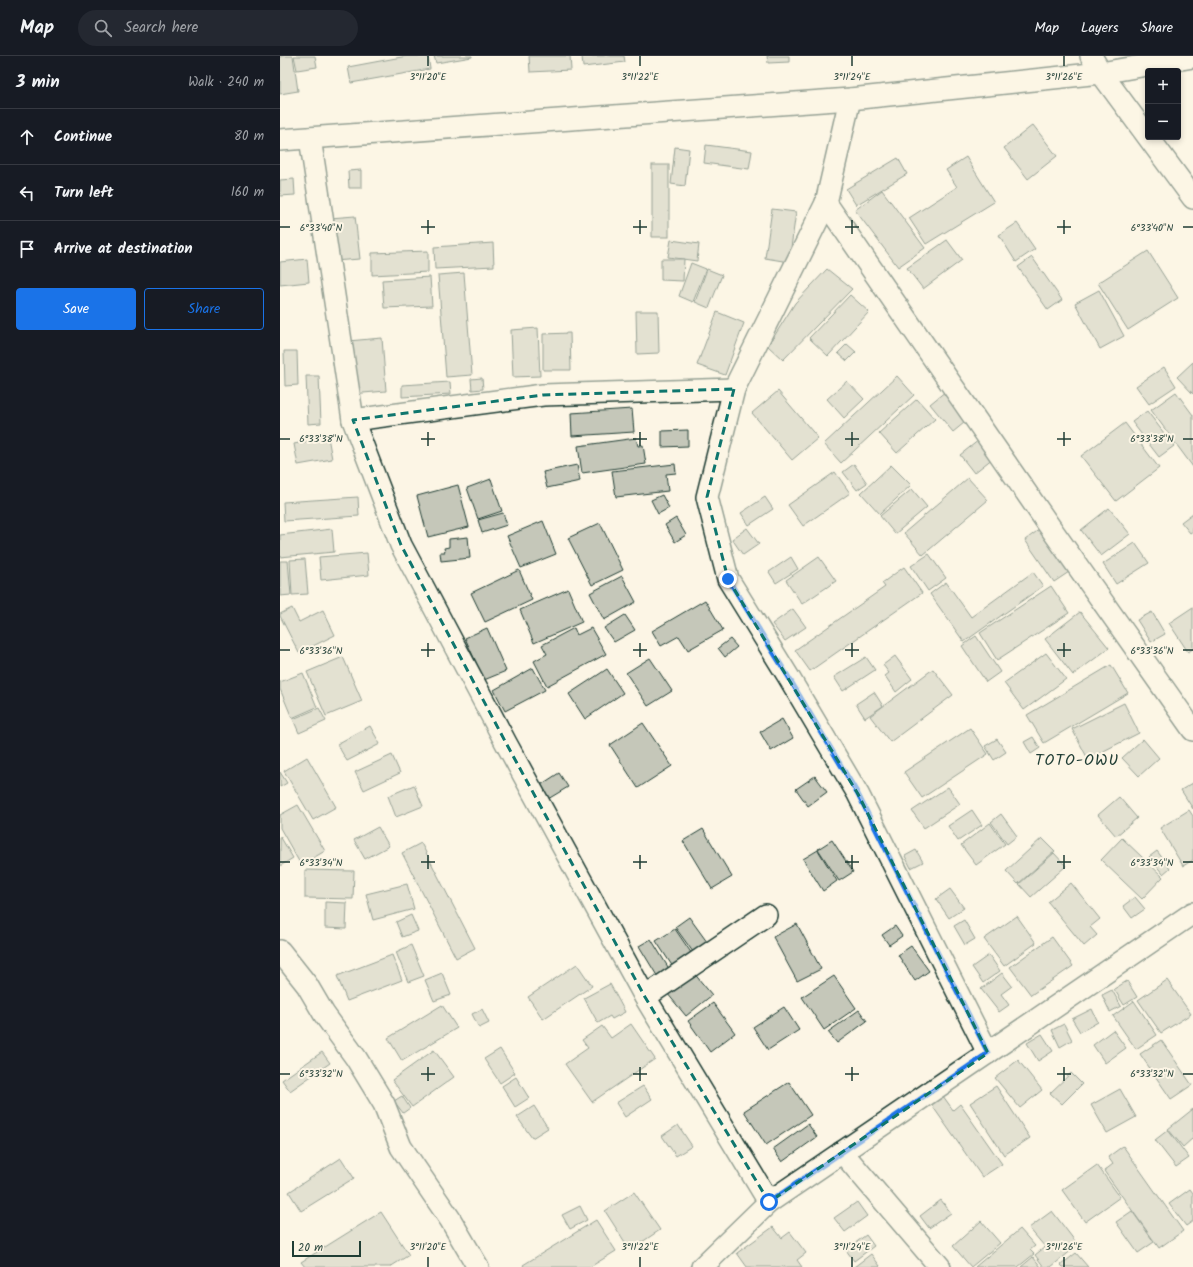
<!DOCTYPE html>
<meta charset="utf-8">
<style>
:root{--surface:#171b24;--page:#242831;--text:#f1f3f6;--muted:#9ea1a6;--line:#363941;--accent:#1a73e8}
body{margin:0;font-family:Kalam,sans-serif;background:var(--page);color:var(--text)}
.controls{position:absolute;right:12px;top:12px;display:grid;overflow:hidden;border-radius:4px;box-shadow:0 2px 6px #0003}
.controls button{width:36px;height:36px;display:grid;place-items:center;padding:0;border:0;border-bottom:1px solid var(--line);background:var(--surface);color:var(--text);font:20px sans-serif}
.scale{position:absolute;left:12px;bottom:10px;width:69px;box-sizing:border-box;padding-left:4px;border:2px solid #1f3d34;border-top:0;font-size:11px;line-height:14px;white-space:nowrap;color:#1f3d34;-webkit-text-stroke:3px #fcf5e5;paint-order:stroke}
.stop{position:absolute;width:12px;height:12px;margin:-9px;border:3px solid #1a73e8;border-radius:50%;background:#fff}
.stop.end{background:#1a73e8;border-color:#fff;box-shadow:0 1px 4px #0008}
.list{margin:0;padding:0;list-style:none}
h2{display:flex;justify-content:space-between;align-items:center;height:52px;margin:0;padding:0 16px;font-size:17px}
h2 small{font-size:13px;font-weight:400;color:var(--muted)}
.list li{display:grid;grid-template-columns:26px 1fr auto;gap:12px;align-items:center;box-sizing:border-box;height:56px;padding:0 16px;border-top:1px solid var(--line)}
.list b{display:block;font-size:15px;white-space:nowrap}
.list em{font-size:13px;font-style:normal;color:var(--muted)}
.actions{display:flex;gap:8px;padding:12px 16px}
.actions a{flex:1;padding:9px 0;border:1px solid var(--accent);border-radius:4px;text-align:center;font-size:14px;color:var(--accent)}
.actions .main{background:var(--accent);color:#fff}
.icon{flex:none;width:22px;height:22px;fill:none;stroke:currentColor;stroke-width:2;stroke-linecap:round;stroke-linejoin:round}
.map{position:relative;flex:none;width:913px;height:1211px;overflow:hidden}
header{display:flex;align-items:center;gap:24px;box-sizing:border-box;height:56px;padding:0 20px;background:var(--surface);border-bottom:1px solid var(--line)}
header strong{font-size:19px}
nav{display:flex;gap:22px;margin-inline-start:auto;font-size:14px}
.search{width:280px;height:36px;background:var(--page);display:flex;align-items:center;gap:10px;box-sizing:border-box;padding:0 14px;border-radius:22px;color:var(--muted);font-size:15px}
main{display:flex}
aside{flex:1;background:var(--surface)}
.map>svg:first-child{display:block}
.building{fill:#c5c7b9;stroke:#1f3d34}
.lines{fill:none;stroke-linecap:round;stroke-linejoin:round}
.street-casing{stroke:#1f3d34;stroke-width:24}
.street{stroke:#fcf5e5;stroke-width:21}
.route{stroke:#1a73e8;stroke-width:5}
.marked{fill:none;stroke:#0f766e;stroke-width:3;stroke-dasharray:8 5;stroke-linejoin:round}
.ticks{fill:none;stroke:#1f3d34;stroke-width:1.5}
.labels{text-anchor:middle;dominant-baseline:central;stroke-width:4;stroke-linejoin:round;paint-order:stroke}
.quarter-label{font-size:16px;letter-spacing:1px;fill:#1f3d34;stroke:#fcf5e5}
.ticks-label{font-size:10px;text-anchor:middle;fill:#1f3d34;stroke:#fcf5e5;stroke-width:4;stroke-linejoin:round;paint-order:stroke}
</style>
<header>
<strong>Map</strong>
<div class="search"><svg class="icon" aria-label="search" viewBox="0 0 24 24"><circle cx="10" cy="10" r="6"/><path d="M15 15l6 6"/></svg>Search here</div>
<nav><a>Map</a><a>Layers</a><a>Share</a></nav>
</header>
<main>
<aside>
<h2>3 min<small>Walk · 240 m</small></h2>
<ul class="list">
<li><svg class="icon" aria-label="ahead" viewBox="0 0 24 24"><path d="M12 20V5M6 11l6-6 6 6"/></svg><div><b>Continue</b></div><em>80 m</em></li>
<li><svg class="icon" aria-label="left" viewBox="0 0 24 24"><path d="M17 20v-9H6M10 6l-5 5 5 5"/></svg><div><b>Turn left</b></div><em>160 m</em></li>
<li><svg class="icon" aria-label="arrive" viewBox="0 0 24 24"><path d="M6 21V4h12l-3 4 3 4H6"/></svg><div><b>Arrive at destination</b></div></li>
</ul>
<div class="actions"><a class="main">Save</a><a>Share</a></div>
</aside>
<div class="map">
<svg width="913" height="1211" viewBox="0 0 913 1211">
<rect width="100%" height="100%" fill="#fcf5e5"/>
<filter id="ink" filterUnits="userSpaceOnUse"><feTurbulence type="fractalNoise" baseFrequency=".025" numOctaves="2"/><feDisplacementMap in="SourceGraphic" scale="8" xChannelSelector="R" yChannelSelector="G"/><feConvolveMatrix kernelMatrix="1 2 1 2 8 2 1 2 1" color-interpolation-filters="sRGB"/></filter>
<g filter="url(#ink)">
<g class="building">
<polygon points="0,0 13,0 18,35 0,38"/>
<polygon points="14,0 35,0 37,11 17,14"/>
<polygon points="127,0 148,0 150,13 71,27 68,11"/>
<polygon points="154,0 192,0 192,1 156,7"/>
<polygon points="249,0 290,0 291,14 250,16"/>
<polygon points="302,0 344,0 345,6 303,11"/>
<polygon points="487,0 509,0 509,6 488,7"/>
<polygon points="753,69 777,100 748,123 724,92"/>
<polygon points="426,89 472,95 469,113 424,107"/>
<polygon points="395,91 409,93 405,130 391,128"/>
<polygon points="686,101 714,146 646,188 629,162 677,131 666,114"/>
<polygon points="618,102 627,118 576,149 566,133"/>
<rect x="372" y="109" width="17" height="72"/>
<polygon points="81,114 81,132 69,132 68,115"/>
<polygon points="14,123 15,139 0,140 0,124"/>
<polygon points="602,134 645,192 618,211 575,154"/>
<polygon points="492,153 516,156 509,206 485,202"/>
<polygon points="75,160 80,203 54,205 50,162"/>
<polygon points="737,167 755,193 736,206 719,179"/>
<polygon points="391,184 419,188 417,205 388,201"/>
<polygon points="667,184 682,204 643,233 627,212"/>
<polygon points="213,187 214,210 155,213 154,191"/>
<polygon points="148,195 148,216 92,219 92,197"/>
<polygon points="868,195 898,242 848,274 818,227"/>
<polygon points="752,201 782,244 768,254 738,211"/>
<polygon points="27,203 29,226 0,229 0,206"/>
<polygon points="381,203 404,203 403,225 381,224"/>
<polygon points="411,207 426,213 413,246 399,240"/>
<polygon points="427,213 442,219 429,252 415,246"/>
<polygon points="547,213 572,233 503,304 488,290 515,247"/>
<polygon points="184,217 192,319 166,321 158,219"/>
<polygon points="150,221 152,250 104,252 102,224"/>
<polygon points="819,234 844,280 820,293 795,247"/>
<polygon points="570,239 589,256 548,300 529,282"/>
<polygon points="356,255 378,255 379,297 357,298"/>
<polygon points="437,256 464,267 445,319 417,309"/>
<polygon points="258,272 260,320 233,321 231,274"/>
<polygon points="290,277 291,314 263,314 263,278"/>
<polygon points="102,282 106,335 72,338 68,285"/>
<polygon points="567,288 576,296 567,305 558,297"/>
<polygon points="4,295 17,295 18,329 5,330"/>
<polygon points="913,306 913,338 897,321"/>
<polygon points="884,311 896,330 869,348 856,330"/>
<polygon points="26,320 39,320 41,367 28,368"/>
<polygon points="617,320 634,339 561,407 544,388"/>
<polygon points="202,322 203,333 192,334 191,323"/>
<polygon points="567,325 584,343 564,362 547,343"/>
<polygon points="170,326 171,338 122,341 122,329"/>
<polygon points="498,335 538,382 512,404 472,357"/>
<polygon points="666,335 690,362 673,376 650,348"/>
<polygon points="896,336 913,359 913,411 871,354"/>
<polygon points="637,343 655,363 617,397 599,377"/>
<polygon points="352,353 354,376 292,380 291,357"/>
<polygon points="867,355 894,390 879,401 852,366"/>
<polygon points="845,367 879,412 836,445 801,400"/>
<polygon points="408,374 408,390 382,391 382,375"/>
<polygon points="48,381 52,403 18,409 14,388"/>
<polygon points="356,382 358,390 363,389 366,408 302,417 298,390"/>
<polygon points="699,384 713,402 694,417 680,399"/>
<polygon points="395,408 396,417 386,418 388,435 336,441 332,415"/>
<polygon points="574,408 587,427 577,434 563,416"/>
<polygon points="297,409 300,425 267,432 263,416"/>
<polygon points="611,409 631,429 600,458 581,437"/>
<polygon points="555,416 570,437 523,470 508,449"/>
<polygon points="688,422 708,444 643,499 624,477"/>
<polygon points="211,423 222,455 198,463 187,432"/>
<polygon points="178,429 189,471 148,481 137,440"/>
<polygon points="632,433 647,451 615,478 600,460"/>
<polygon points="382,439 389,452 378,458 371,444"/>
<polygon points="78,441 79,460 4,465 3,446"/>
<polygon points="485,441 493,453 469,469 461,457"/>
<polygon points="829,452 850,478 821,500 801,474"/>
<polygon points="223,457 227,469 202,477 198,464"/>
<polygon points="913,457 913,475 910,477 901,466"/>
<polygon points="396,462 406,479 395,486 385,469"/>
<polygon points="263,465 276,498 241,512 227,480"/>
<polygon points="320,467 343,514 312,529 288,482"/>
<polygon points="467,472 479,488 463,499 452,483"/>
<polygon points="52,473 54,496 0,501 0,479"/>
<polygon points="760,473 789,516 774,526 745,484"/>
<polygon points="188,481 190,502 161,505 160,496 165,496 164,492 169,491 169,483"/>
<polygon points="855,487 869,507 836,528 823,508"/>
<polygon points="87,497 89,519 41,524 39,501"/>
<polygon points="649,498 666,522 648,535 631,510"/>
<polygon points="511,501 518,513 496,527 489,516"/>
<polygon points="539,501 556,525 522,548 506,524"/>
<polygon points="25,503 28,538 12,539 10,504"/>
<polygon points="0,505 8,505 11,539 0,540"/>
<polygon points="624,511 642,537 530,615 515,594 605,531 602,527"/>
<polygon points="239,514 252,544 205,566 191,537"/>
<polygon points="753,516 763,530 684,586 650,538 666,526 691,561"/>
<polygon points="342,520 356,546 324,564 310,537"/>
<polygon points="771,530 789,557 717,604 700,577"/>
<polygon points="288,533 302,566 254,587 240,554"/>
<polygon points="425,544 443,574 408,594 399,580 381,590 372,575"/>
<polygon points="913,551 913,593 908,596 889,567"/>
<polygon points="12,552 19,566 43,554 55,579 19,597 0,560 0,558"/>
<polygon points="513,553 526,571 505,585 492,568"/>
<polygon points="800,556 829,592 793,619 765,583"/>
<polygon points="872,556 885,578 871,586 857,564"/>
<polygon points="345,559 355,574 334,586 324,572"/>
<polygon points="207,572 226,615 204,624 185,582"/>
<polygon points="294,572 297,579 311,572 326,598 267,630 254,605 267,598 262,589"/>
<polygon points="696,580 720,616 706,626 682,590"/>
<polygon points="450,583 457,591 445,601 438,592"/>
<polygon points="766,597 786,623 744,654 724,627"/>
<polygon points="615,600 632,623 616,636 605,620 609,617 603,609"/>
<polygon points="63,601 82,645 46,660 27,616"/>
<polygon points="586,601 595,614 563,635 554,621"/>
<polygon points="370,602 392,635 368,650 346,617"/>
<polygon points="831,609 848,637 764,687 747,659"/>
<polygon points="253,612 265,634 225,655 214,634"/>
<polygon points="327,613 343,637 305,663 289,638"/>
<polygon points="653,613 673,639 610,686 590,660"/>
<polygon points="23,617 37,651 12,662 0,633 0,626"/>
<polygon points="594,636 603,650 585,662 576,648"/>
<polygon points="844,647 859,677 808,703 792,673"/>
<polygon points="39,652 46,665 19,677 13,663"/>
<polygon points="502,663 513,682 491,695 480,676"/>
<polygon points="363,667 392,710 358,732 330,689"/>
<polygon points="90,670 100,688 67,705 57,688"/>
<polygon points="690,672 708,698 642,742 624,716"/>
<polygon points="753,681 760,692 751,698 744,686"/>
<polygon points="717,683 726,696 714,704 705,690"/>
<polygon points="863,683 879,702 859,720 842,702"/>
<polygon points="112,699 120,717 84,734 75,716"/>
<polygon points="27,701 56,751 33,764 4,715"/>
<polygon points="0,716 7,727 0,731"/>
<polygon points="279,717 288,731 268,743 259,730"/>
<polygon points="535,720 547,736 528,750 516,733"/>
<polygon points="913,727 913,753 901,734"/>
<polygon points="134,729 143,750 116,761 108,740"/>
<polygon points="668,731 680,748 644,772 632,755"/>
<polygon points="839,741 857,762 836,780 818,759"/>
<polygon points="18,749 45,795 21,809 0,772 0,759"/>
<polygon points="692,754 702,769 678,785 668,770"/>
<polygon points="909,754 913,760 913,804 903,810 880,772"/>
<polygon points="721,758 737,780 727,788 711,766"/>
<polygon points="710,767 725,788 696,809 681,789"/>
<polygon points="98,771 109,790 85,803 74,784"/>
<polygon points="423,773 452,821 432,833 403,785"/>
<polygon points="0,780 13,802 0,810"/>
<polygon points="762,782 775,795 738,828 726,815"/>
<polygon points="842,782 883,821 862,843 821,804"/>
<polygon points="552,784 573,816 559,825 538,793"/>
<polygon points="141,787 195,892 176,902 122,797"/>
<polygon points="538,794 557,825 543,835 523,803"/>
<polygon points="636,794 643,806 631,812 625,800"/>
<polygon points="877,795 890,812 883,818 869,801"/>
<polygon points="774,797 786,810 751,841 739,828"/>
<polygon points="25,814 74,815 73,843 25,842"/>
<polygon points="791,827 820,863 810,871 817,879 804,890 768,846"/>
<polygon points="127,828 134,853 93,864 86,838"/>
<polygon points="670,833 684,852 669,862 656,843"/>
<polygon points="855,841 865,853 852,862 843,850"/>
<polygon points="45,846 67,847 66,873 45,872"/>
<polygon points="131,859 138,875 122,881 116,866"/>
<polygon points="737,860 756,887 724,910 704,883"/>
<polygon points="409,861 430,890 416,900 395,871"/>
<polygon points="684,864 695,883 685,889 674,870"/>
<polygon points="517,868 541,913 517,925 493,881"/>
<polygon points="615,870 622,880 609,889 602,879"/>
<polygon points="395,873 414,901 395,914 376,885"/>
<polygon points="772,881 793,910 751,939 730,911"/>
<polygon points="371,883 391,916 379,923 359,890"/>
<polygon points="131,889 144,920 128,926 116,896"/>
<polygon points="631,890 649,915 635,925 618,899"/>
<polygon points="112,899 122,924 67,945 57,920"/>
<polygon points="709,899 720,915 703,927 692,911"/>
<polygon points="297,908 312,930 263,963 248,941"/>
<polygon points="413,916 432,939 406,960 387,937"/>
<polygon points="162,917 171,939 154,945 145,924"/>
<polygon points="722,917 732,930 721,938 729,949 719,956 701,933"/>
<polygon points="554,920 576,952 544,974 522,941"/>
<polygon points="887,924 911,958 881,977 858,944"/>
<polygon points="847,925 857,941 844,949 834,933"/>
<polygon points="330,928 345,956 332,963 330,960 318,967 304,942"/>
<polygon points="832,934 841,950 830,956 822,939"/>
<polygon points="854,945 877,979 856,993 833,960"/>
<polygon points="433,947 455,977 430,996 408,965"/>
<polygon points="162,949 177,972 122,1005 108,982"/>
<polygon points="504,951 519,974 488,994 473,971"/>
<polygon points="202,953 209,967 199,972 192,958"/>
<polygon points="812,953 818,966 800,976 792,963"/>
<polygon points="579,954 587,965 557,987 548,976"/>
<polygon points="351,968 375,1003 312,1046 285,1008 308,992 302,984 322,970 331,982"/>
<polygon points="784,968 792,984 780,991 772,974"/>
<polygon points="833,974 846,992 825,1007 813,989"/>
<polygon points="762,978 773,995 758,1005 747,987"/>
<polygon points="881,984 912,1029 891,1043 860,998"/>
<polygon points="220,993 235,1017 220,1027 204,1003"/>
<polygon points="154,994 174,1021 132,1051 112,1024"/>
<polygon points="42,996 50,1007 10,1035 2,1024"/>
<polygon points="738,1004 762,1034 740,1052 715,1022"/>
<polygon points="791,1017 802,1028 782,1048 770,1037"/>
<polygon points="236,1021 249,1042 235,1051 222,1030"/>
<polygon points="509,1026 531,1059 486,1089 464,1055"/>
<polygon points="363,1030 372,1043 345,1061 336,1047"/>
<polygon points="716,1030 750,1082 724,1099 690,1047"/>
<polygon points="840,1033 856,1061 827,1077 811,1049"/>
<polygon points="122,1040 130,1052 123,1057 114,1045"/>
<polygon points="663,1040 673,1054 680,1048 722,1108 702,1121 651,1048"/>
<polygon points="254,1050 268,1072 252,1082 237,1061"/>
<polygon points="913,1053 913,1082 903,1091 888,1073"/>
<polygon points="528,1068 537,1081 502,1106 493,1093"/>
<polygon points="398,1069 412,1090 396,1100 382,1080"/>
<polygon points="888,1074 909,1102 896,1111 875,1084"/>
<polygon points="843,1090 903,1175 879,1192 824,1115 833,1108 828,1101"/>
<polygon points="61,1102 74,1122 21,1155 9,1136"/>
<polygon points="817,1109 840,1141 805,1166 782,1134"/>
<polygon points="910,1133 913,1137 913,1165 906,1170 889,1148"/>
<polygon points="354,1136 380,1174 350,1194 325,1155"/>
<polygon points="661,1144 671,1157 649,1172 640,1160"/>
<polygon points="577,1146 587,1160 565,1176 554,1162"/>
<polygon points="300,1150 307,1164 290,1173 282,1159"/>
<polygon points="772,1155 798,1189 771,1211 764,1211 755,1199 765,1191 749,1172"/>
<polygon points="852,1155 874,1186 858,1197 836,1166"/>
<polygon points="101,1156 129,1199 110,1211 25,1211 21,1206"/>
<polygon points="316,1164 336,1195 310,1211 244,1211 243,1209"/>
<polygon points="701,1165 720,1187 691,1211 673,1190"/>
<polygon points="493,1171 502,1182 510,1176 526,1197 517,1204 522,1211 467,1211 457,1197"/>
<polygon points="740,1173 755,1190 750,1194 754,1198 738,1211 695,1211"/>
<polygon points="586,1179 594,1190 574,1205 566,1194"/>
<polygon points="796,1197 808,1211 783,1211 781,1209"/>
<polygon points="591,1198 600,1210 599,1211 574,1211"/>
<polygon points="753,1201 761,1211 741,1211"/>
</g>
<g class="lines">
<g class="street-casing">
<g id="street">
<polyline points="811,0 821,17 913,142"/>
<polyline points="570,43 546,147 454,333 427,441 448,523 508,620 578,738 708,997"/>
<polyline points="30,82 73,364 121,489 226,687 365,941 489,1146"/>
<polyline points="0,84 570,43 821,17 913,1"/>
<polyline points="546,147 770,471 913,674"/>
<polyline points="73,364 263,339 454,333"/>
<polyline points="0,895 27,929 44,958 76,1002 104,1048 121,1091 170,1163 198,1211"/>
<polyline points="365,941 486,859"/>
<polyline points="562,1096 660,1211"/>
<polyline points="422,1211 489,1146 913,857"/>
</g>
</g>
<use href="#street" class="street"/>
</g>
</g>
<g class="lines" filter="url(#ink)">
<polyline class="route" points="448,523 508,620 578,738 708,997 489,1146"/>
</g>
<path d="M0 0H913V1211H0ZM 454,333 L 427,441 L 448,523 L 578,738 L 708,997 L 489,1146 L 365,941 L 226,687 L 121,489 L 73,364 L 263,339 Z" fill="#fcf5e5" fill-opacity=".55" fill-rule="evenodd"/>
<path class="marked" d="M 454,333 L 427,441 L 448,523 L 578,738 L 708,997 L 489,1146 L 365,941 L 226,687 L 121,489 L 73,364 L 263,339 Z"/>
<path class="ticks" d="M 148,0 L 148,10M 360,0 L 360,10M 572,0 L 572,10M 784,0 L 784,10M 148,164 L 148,178M 360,164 L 360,178M 572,164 L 572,178M 784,164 L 784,178M 0,171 L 10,171M 141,171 L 155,171M 353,171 L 367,171M 565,171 L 579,171M 777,171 L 791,171M 903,171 L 913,171M 148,376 L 148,390M 360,376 L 360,390M 572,376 L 572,390M 784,376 L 784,390M 0,383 L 10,383M 141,383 L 155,383M 353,383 L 367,383M 565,383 L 579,383M 777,383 L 791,383M 903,383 L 913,383M 148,587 L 148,601M 360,587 L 360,601M 572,587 L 572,601M 784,587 L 784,601M 0,594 L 10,594M 141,594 L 155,594M 353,594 L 367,594M 565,594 L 579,594M 777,594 L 791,594M 903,594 L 913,594M 148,799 L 148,813M 360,799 L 360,813M 572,799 L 572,813M 784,799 L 784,813M 0,806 L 10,806M 141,806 L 155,806M 353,806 L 367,806M 565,806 L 579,806M 777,806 L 791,806M 903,806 L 913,806M 148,1011 L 148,1025M 360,1011 L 360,1025M 572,1011 L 572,1025M 784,1011 L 784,1025M 0,1018 L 10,1018M 141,1018 L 155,1018M 353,1018 L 367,1018M 565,1018 L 579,1018M 777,1018 L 791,1018M 903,1018 L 913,1018M 148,1201 L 148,1211M 360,1201 L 360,1211M 572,1201 L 572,1211M 784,1201 L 784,1211"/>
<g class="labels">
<g class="quarter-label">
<text x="797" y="704">TOTO-OWU</text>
</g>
</g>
<g class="ticks-label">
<text x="148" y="24">3°11'20"E</text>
<text x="360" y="24">3°11'22"E</text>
<text x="572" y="24">3°11'24"E</text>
<text x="784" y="24">3°11'26"E</text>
<text x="41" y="175">6°33'40"N</text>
<text x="872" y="175">6°33'40"N</text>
<text x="41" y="386">6°33'38"N</text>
<text x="872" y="386">6°33'38"N</text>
<text x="41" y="598">6°33'36"N</text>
<text x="872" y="598">6°33'36"N</text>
<text x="41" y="810">6°33'34"N</text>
<text x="872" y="810">6°33'34"N</text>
<text x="41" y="1021">6°33'32"N</text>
<text x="872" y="1021">6°33'32"N</text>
<text x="148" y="1194">3°11'20"E</text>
<text x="360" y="1194">3°11'22"E</text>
<text x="572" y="1194">3°11'24"E</text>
<text x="784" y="1194">3°11'26"E</text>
</g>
</svg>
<div class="controls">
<button>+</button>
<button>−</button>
</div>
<div class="scale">20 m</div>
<div class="stop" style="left:489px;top:1146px"></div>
<div class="stop end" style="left:448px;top:523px"></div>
</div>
</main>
